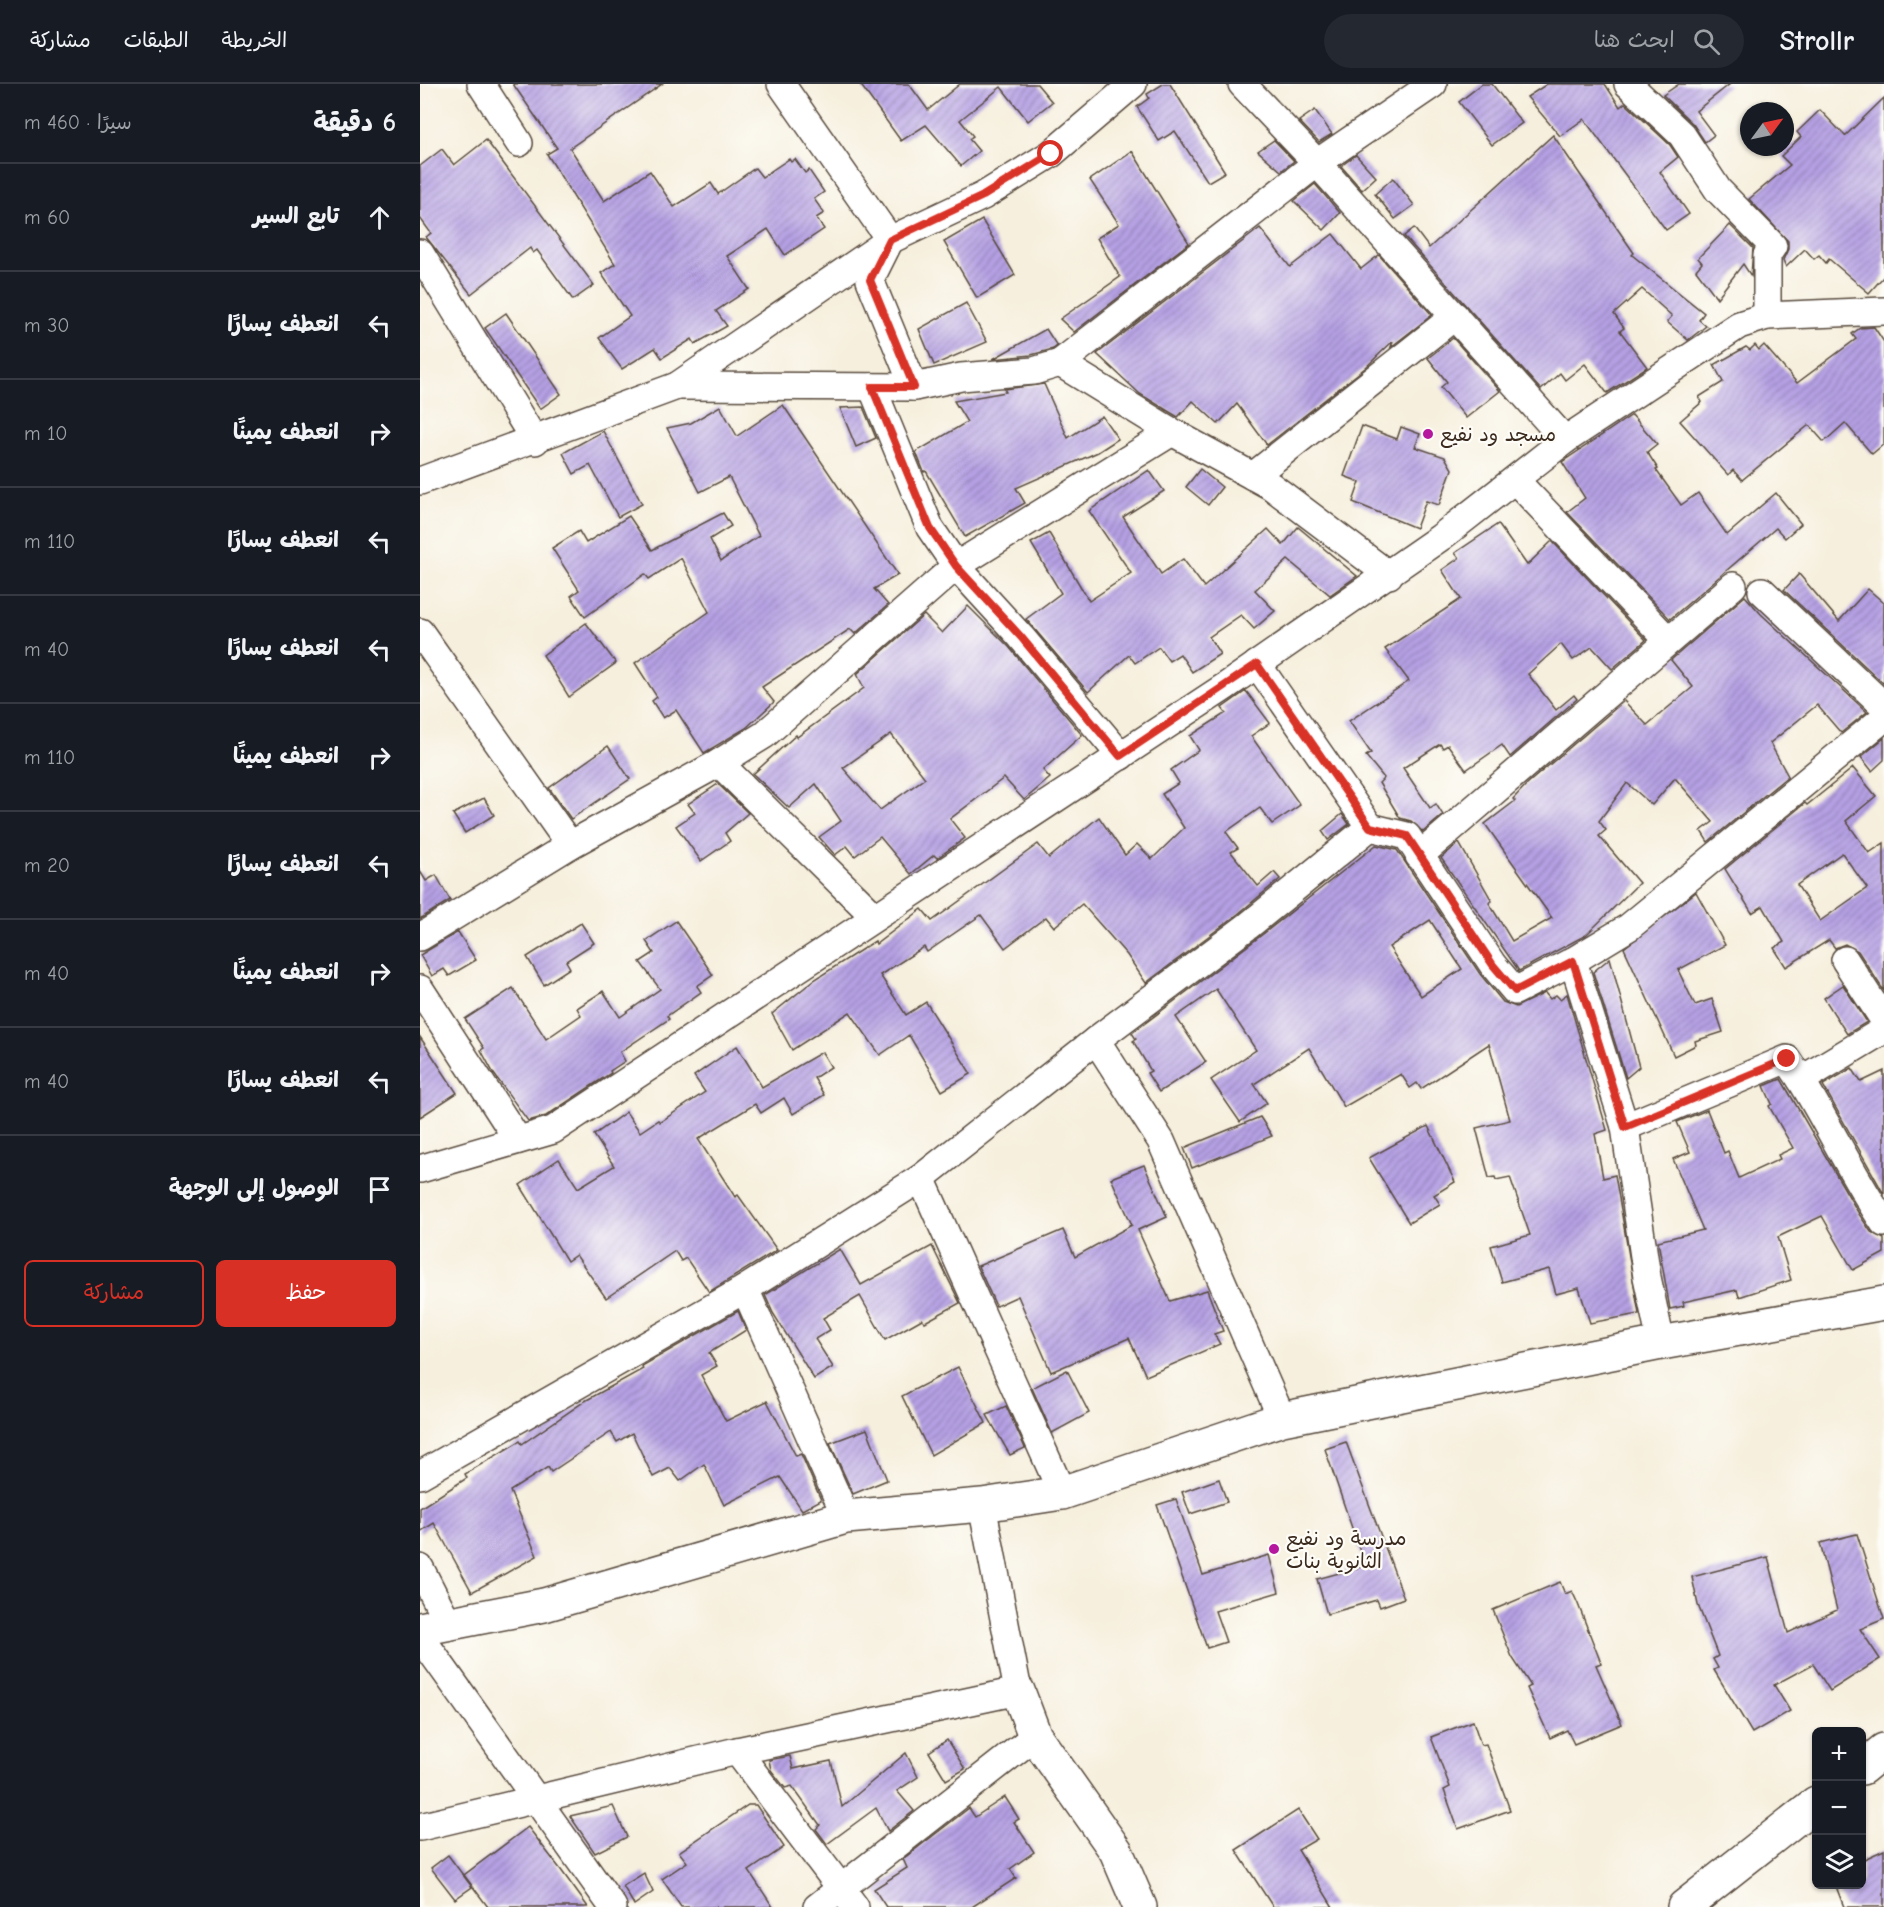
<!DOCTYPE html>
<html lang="ar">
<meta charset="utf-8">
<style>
:root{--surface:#171b24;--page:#242831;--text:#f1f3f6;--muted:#9ea1a6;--line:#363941;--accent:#d93025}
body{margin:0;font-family:"Comic Neue","Playpen Sans Arabic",sans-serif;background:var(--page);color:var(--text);direction:rtl}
.controls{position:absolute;right:18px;bottom:18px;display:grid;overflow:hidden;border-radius:9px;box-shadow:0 2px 4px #0004}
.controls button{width:54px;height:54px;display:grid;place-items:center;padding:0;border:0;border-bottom:2px solid var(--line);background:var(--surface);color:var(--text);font:30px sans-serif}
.compass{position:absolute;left:1320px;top:18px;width:54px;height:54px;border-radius:50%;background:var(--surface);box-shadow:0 2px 4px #0004;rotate:57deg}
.stop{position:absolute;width:18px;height:18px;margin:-14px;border:4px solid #d93025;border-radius:50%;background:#fff}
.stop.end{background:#d93025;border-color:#fff;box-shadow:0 2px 6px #0008}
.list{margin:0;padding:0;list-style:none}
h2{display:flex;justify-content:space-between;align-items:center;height:78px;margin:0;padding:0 24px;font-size:26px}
h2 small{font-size:20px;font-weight:400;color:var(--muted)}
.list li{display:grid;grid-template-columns:39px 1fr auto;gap:18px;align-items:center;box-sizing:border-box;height:108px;padding:0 24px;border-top:2px solid var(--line)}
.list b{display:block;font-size:22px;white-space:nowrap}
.list em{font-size:20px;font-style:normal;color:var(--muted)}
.actions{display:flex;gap:12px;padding:18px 24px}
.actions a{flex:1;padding:14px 0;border:2px solid var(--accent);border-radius:9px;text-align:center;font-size:21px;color:var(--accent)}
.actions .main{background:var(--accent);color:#fff}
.icon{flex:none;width:33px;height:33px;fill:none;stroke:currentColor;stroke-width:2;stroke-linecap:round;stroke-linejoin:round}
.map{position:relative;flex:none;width:1464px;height:1823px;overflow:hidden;direction:ltr}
header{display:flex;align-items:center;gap:36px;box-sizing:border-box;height:84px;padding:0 30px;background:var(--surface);border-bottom:2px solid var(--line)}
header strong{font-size:28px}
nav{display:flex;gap:33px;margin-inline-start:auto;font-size:21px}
.search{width:420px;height:54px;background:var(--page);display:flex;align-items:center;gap:15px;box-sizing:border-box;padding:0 21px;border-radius:33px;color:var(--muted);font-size:22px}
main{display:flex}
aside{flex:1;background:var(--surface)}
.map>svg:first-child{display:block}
.building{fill:url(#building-hatch);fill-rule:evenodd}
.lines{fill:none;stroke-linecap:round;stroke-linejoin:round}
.street-casing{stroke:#57483b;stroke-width:30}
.secondary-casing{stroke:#57483b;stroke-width:36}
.primary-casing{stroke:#57483b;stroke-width:36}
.street{stroke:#fff;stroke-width:27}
.secondary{stroke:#fff;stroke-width:33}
.primary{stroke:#fff;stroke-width:33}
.route{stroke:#d93025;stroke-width:8}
.poi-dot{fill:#b5179e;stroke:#fdfcf7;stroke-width:2}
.labels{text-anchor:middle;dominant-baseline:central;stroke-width:4.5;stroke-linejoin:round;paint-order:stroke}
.poi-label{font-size:20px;fill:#3b2a1e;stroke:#fdfcf7;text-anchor:start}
</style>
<header>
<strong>Strollr</strong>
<div class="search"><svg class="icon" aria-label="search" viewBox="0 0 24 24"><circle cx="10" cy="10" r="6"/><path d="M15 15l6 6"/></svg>ابحث هنا</div>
<nav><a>الخريطة</a><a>الطبقات</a><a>مشاركة</a></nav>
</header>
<main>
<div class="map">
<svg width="1464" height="1823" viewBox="0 0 1464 1823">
<defs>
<pattern id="building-hatch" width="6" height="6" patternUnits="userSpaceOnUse" patternTransform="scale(1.5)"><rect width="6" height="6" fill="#b5a0e4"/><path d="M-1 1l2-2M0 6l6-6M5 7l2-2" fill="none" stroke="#9483b8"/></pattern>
</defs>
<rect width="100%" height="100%" fill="#fdfcf7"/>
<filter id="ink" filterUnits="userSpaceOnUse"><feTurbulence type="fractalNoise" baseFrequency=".0167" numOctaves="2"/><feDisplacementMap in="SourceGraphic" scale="12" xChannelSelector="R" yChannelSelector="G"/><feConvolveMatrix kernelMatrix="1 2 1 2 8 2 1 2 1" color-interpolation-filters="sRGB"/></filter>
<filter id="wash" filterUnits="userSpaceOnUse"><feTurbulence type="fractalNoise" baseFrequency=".008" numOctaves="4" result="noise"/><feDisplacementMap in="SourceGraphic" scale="24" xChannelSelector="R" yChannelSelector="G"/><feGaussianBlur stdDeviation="1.35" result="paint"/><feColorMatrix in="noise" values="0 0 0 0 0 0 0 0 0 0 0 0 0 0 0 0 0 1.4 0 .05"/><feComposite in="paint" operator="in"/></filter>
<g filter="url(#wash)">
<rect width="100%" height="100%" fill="#f6efdd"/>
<g id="blocks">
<g class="building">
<polygon points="93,0 242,0 150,64 184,117 230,87 254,123 291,99 298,110 335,84 342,93 369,75 371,78 375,75 385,89 389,86 404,108 394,115 404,129 396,134 404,145 365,171 348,145 307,172 329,205 296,227 307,242 275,260 272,255 242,274 235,264 202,285 179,254 210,232 181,189 195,180 127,70 137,64"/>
<polygon points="440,0 489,0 508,26 540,0 617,0 632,18 608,37 581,3 540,36 553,52 549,55 559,67 541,82 506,41 481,57"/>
<polygon points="743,0 750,0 805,88 788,98 755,47 739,57 717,23 729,14 727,10"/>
<polygon points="1062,0 1072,0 1102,39 1072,61 1039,18"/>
<polygon points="1127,0 1185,0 1200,23 1205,19 1250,61 1258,73 1240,88 1269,130 1246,146 1164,35 1140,52 1107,13"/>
<polygon points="1259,0 1310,0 1276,27 1294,51 1285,58 1273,40 1243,11"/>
<polygon points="1464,14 1464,192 1449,209 1409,175 1406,179 1399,171 1394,175 1385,165 1366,183 1363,176 1368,165 1368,157 1329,115 1370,81 1361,72 1381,53 1377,48 1400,26 1425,52"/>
<polygon points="895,26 912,50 899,58 879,37"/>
<polygon points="1133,51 1214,169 1212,171 1284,229 1279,236 1286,242 1268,256 1247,238 1252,232 1222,205 1194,230 1204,244 1200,247 1227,283 1187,309 1165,280 1145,296 1140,289 1121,306 984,152 994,144 1009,164"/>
<polygon points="66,56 174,201 153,216 117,166 113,169 110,164 51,210 6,153 11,149 0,134 0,82 22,65 34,81"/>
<polygon points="854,56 874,77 861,87 838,67"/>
<polygon points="712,67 769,159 654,248 640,235 700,193 677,154 699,140 670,96"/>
<polygon points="936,71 956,93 942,106 921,82"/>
<polygon points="973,94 994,121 975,135 955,110"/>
<polygon points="895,100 920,129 904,146 874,117"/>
<polygon points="562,136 595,191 557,214 524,158"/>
<polygon points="1310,141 1333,164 1331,192 1323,180 1297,214 1276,186 1282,179 1278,174"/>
<polygon points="840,144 870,183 913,150 941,185 959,171 1012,231 971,263 973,257 945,284 847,361 817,320 798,340 773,317 758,333 720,310 677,270"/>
<polygon points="546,219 567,258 514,281 499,245"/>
<polygon points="86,229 141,310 120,325 65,244"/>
<polygon points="1454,243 1464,258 1464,360 1452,370 1425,339 1404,358 1389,341 1322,396 1313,386 1308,391 1260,337 1282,318 1279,313 1303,298 1294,281 1326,263 1330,266 1335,261 1339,266 1344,261 1377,299 1436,255 1432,250 1440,244"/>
<polygon points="626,245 637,262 633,265 611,271 573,275"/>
<polygon points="1033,254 1080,307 1046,334 1021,303 1027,298 1008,274"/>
<polygon points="624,300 648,354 682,332 698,355 678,368 596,404 605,419 545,453 506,387 504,388 496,368 547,338 534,317 586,308 584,305"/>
<polygon points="363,321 478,491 454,505 468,521 435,550 430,545 342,603 354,618 326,644 284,669 256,626 243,634 232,617 237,613 215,579 289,528 261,474 229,495 225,490 165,533 151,512 159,506 132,464 159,447 166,459 209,432 232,466 303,429 311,442 290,455 301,477 339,452 309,393 280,408 247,344 271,339 300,322 317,352"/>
<polygon points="443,323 456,354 436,363 420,324"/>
<polygon points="1212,331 1237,360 1227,368 1238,385 1236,386 1261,421 1278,409 1307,451 1356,409 1381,440 1365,454 1356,444 1250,535 1147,428 1165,414 1142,378"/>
<polygon points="942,342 977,355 981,343 1000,350 995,363 1025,373 1032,385 1019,421 1006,417 996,444 933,418 940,398 924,392"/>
<polygon points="183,347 222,420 198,433 170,381 154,390 143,369"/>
<polygon points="780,385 802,403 788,421 766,403"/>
<polygon points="729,386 744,407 703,433 741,490 763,475 784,503 848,445 863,461 878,443 937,492 910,511 868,476 835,506 855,527 834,545 821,531 789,553 800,570 772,588 760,570 749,577 739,563 715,579 709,571 668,608 606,535 641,509 611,459 629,449 669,517 711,489 669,427"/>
<polygon points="1078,440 1107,481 1132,457 1226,556 1192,585 1172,563 1153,576 1141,560 1108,590 1136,626 1154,611 1157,615 1090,673 1082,661 1046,686 1028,661 1023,664 1020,660 983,684 1010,724 1016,720 1023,731 1003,748 991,737 980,734 959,699 964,694 946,672 951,669 929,637 989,597 965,565 1041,515 1022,486 1039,474 1035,469"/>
<polygon points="1379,490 1419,537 1448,505 1464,519 1464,600 1364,506"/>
<polygon points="1325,512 1341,530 1447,628 1421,649 1397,621 1350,659 1368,692 1288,758 1281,747 1293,738 1255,694 1232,721 1207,699 1179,737 1186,746 1179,752 1219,799 1166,851 1099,887 1021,774 1039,759 1072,817 1069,819 1092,857 1132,834 1065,740 1095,717 1093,715 1107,700 1204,617 1227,641 1273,603 1251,576"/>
<path d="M 548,522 L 589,563 L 662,651 L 623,686 L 630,694 L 604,716 L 584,694 L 530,735 L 545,754 L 517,774 L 514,771 L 491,790 L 460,753 L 435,772 L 427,762 L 415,771 L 399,753 L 421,737 L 396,700 L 369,724 L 333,690 L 376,651 L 377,653 L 444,604 L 437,590 L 504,531 L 522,549 ZM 471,650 L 505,694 L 460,726 L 423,684 Z"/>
<polygon points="166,539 196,579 149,613 123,571"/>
<polygon points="826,607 850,639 831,652 880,721 852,740 840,724 806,748 818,764 811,768 838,802 854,788 860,795 818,830 726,899 707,871 662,820 634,843 626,833 585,864 561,831 507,868 504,863 460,891 486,931 506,918 551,990 522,1007 489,951 460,971 430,928 372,966 352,930 394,896 455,857 456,860 502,825 512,837 618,760 629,774 679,733 705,771 717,760 732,775 764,744 742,710 759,699 751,686 779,666 770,652 806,629 802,624"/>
<polygon points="1464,654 1464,676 1452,687 1441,673"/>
<polygon points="188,662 210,695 151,735 129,704"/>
<path d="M 1433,684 L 1456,712 L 1426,737 L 1449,769 L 1464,759 L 1464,907 L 1438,867 L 1425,860 L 1415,864 L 1409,856 L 1366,883 L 1354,864 L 1364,858 L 1343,822 L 1332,829 L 1305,785 L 1385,719 L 1387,721 ZM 1422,769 L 1447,804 L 1400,837 L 1377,801 Z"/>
<polygon points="298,700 328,729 305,749 310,757 281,777 256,742 275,729 268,720"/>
<polygon points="64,714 74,731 45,749 33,730"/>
<polygon points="922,730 929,740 908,756 902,747"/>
<path d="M 956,761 L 977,766 L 1060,890 L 1083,918 L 1096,923 L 1125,909 L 1130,915 L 1136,911 L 1140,915 L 1147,910 L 1187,1046 L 1175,1050 L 1183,1094 L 1195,1091 L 1219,1230 L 1170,1239 L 1159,1204 L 1136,1210 L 1129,1185 L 1082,1198 L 1071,1162 L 1110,1151 L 1090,1093 L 1076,1096 L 1075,1093 L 1069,1094 L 1056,1044 L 1090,1036 L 1069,960 L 1001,1005 L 997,999 L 990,1004 L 981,990 L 924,1023 L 889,964 L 834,1000 L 847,1019 L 820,1038 L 791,996 L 836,966 L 796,905 L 756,933 L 786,978 L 739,1008 L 727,989 L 731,987 L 713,957 L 716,955 L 712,949 L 838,854 ZM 1010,836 L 1042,885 L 1001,912 L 969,863 Z"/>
<polygon points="0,787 6,797 16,791 30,816 0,835"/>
<polygon points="1276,808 1305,861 1258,886 1275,921 1292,915 1303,948 1275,957 1276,961 1254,972 1204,864"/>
<polygon points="256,837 293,891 277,902 281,908 247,932 249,935 200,968 205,977 190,987 191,989 126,1032 108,1037 74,990 61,966 64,964 45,935 93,904 126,955 161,931 157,924 183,907 200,933 240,905 220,878 234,869 226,857"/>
<polygon points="161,839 174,859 146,877 150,884 124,901 107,873"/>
<polygon points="38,848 56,876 29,892 24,885 12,892 0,871"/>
<polygon points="1190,874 1219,983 1206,994 1173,888"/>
<polygon points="1423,901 1447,938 1427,950 1404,914"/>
<polygon points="0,953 37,1009 0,1033"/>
<polygon points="317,962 342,1003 402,968 411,983 394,994 404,1011 373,1030 364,1014 341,1029 335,1020 278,1055 315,1113 318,1111 357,1166 289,1208 266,1174 261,1177 255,1167 186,1214 156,1171 147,1177 100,1101 139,1075 158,1104 194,1082 174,1051 206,1028 220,1048 238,1036 240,1038 285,1008 274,992"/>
<polygon points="1432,984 1441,998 1464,987 1464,1110 1403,1001"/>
<polygon points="1361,995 1439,1130 1451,1148 1464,1155 1464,1169 1433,1186 1402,1132 1358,1153 1371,1196 1319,1213 1317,1206 1263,1218 1264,1222 1250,1225 1238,1157 1283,1146 1253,1075 1270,1068 1257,1038 1287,1026 1304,1069 1308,1067 1319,1094 1360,1075 1358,1071 1373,1064 1349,1022 1352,1020 1344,1002"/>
<polygon points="840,1033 852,1052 772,1084 764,1064"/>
<polygon points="1008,1042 1035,1098 1014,1111 1020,1120 989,1139 949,1074"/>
<polygon points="724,1081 747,1133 718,1146 750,1217 787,1206 803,1247 794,1250 800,1260 726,1292 709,1254 631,1288 598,1212 576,1222 558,1182 643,1146 655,1173 712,1141 691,1094"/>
<polygon points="512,1162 540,1219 505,1238 502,1235 465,1256 440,1212 403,1234 410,1246 395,1255 413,1283 394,1295 353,1229 345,1211 420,1165 441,1201"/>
<polygon points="318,1227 326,1246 289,1269 297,1282 281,1291 306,1337 347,1317 376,1372 381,1370 401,1416 382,1426 360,1393 304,1421 284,1380 260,1397 250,1384 233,1393 212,1349 197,1358 191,1348 131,1388 128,1383 90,1407 117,1472 52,1508 14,1439 0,1448 0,1424 47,1394 45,1390 100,1357 102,1360 165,1317 223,1285 222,1282"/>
<polygon points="538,1283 566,1339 511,1371 482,1312"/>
<polygon points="647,1286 669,1329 632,1349 612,1304"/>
<polygon points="586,1322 605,1364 590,1371 567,1331"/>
<polygon points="447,1345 467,1396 433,1410 410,1359"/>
<polygon points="926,1358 984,1514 960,1523 957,1516 907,1530 897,1495 945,1482 905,1365"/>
<polygon points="799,1395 807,1418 770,1430 762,1408"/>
<polygon points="756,1415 783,1491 849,1471 859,1508 795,1527 806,1558 787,1564 737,1421"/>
<polygon points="1437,1450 1464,1535 1440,1545 1460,1575 1410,1607 1393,1580 1354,1601 1370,1627 1332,1649 1294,1586 1298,1584 1293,1575 1298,1572 1278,1521 1272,1493 1348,1473 1368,1549 1417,1526 1400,1459"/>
<polygon points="1140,1498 1145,1510 1152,1507 1158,1520 1181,1579 1176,1581 1202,1640 1154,1660 1147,1646 1130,1654 1107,1604 1111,1602 1092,1573 1073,1526"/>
<polygon points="1053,1637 1061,1661 1066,1660 1090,1726 1038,1745 1024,1706 1030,1703 1011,1653"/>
<polygon points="527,1656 545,1685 526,1696 509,1668"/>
<polygon points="486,1669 498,1693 477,1707 494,1727 468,1747 456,1724 407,1760 396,1745 400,1741 372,1702 365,1704 351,1686 349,1676 370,1672 373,1685 411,1677 422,1723"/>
<polygon points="585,1713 599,1735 594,1738 614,1768 590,1785 596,1794 552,1823 466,1823 454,1805 487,1784 483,1775 549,1724 555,1733"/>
<polygon points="328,1721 336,1721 364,1763 329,1787 353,1823 261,1823 242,1795 267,1778 259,1768"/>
<polygon points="193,1722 207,1753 175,1769 150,1732"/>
<polygon points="878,1726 897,1755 878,1766 913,1823 853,1823 816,1766"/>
<polygon points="108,1743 141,1786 168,1823 68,1823 44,1791"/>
<polygon points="1464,1766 1464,1823 1424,1823 1415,1800 1442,1800 1442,1776"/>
<polygon points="28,1771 52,1803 35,1815 11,1784"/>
<polygon points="224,1789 233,1808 214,1821 203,1802"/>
</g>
</g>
</g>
<g filter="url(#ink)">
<use href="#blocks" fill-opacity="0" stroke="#57483b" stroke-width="1.5"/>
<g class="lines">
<g class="street-casing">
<g id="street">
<polyline points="61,0 99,59"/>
<polyline points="361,0 470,156 450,196 494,303 541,293 614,287 640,279 897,79 1013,0"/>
<polyline points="822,0 897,79 1145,356"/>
<polyline points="1208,0 1262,51 1298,106 1353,162 1347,171 1347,232"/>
<polyline points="0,169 115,357"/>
<polyline points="640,279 752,348 851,402 969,491"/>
<polyline points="257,302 494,303"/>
<polyline points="452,303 510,444 536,482 601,553 701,672"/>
<polyline points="833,392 1035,232"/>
<polyline points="1095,396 1248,556"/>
<polyline points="0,397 257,302 470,156 563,112 631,70 713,0"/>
<polyline points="1342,507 1464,622"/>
<polyline points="0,548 150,761"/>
<polyline points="837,580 950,743 987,752 1073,881 1095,907 1153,877 1209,843 1464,634"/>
<polyline points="299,679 454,832"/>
<polyline points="999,772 1313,502"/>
<polyline points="0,853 150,761 299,679 344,651 536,482 752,348"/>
<polyline points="1425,876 1464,936"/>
<polyline points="1153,877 1205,1043 1227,1193 1241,1259"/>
<polyline points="0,905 98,1056"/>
<polyline points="676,956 741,1057 862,1335"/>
<path d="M 1381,996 C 1410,1043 1433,1093 1464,1139"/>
<polyline points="1205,1043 1367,975 1381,996 1464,946"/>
<polyline points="0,1085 133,1046 806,602 1021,453 1145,356 1319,241 1347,232 1464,227"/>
<polyline points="501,1094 642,1409"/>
<polyline points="325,1205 426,1433"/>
<polyline points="0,1391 325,1205 501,1094 676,956 828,842 950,743"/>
<polyline points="0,1484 28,1539"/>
<polyline points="0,1552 193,1823"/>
<polyline points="317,1667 435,1823"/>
<polyline points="0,1743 317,1667 598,1607 562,1421"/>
<polyline points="397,1823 615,1652"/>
</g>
</g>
<g class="secondary-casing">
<g id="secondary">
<polyline points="0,1545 124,1521 426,1433 562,1421 642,1409 862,1335 1241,1259 1464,1219"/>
<polyline points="598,1607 615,1652 696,1767 720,1823"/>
</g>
</g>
<g class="primary-casing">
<g id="primary">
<polyline points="1442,1684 1464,1666"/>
<polyline points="1264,1823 1396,1719"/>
</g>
</g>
<use href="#street" class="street"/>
<use href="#secondary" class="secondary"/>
<use href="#primary" class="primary"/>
</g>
</g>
<g class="lines" filter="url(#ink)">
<polyline class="route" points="631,70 563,112 470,156 450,196 494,303 452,303 510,444 536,482 601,553 700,672 837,580 950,743 987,752 1073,881 1095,907 1153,877 1205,1043 1367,975"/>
</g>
<g class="poi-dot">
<circle cx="1008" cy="350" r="6"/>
<circle cx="854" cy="1465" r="6"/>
</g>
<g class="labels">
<g class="poi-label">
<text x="1020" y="350">مسجد ود نفيع</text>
<text x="866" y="1454">مدرسة ود نفيع<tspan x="866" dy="23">الثانوية بنات</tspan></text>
</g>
</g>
</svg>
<div class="controls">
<button>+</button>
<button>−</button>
<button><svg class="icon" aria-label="layers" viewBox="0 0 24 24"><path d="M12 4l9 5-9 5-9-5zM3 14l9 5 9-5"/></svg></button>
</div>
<svg class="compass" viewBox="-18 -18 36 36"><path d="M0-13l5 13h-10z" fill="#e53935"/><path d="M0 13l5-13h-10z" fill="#9ea1a6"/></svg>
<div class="stop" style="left:631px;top:70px"></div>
<div class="stop end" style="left:1367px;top:975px"></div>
</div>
<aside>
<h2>6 دقيقة<small>سيرًا · 460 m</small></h2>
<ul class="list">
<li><svg class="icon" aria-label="ahead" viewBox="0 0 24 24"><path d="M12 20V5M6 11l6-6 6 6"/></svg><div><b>تابع السير</b></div><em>60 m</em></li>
<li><svg class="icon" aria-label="left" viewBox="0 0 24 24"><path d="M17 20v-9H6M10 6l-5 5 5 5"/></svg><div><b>انعطف يسارًا</b></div><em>30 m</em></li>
<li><svg class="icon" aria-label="right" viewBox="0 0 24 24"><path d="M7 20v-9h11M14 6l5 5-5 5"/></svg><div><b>انعطف يمينًا</b></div><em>10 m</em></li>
<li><svg class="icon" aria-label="left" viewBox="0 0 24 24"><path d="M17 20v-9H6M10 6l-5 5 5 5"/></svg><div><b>انعطف يسارًا</b></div><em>110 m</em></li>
<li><svg class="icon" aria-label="left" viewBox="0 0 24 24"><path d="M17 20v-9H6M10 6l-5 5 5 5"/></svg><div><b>انعطف يسارًا</b></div><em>40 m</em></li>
<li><svg class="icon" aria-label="right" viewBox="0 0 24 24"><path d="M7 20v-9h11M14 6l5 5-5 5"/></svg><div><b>انعطف يمينًا</b></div><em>110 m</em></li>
<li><svg class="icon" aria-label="left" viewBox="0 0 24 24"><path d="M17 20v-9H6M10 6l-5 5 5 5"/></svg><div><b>انعطف يسارًا</b></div><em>20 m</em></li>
<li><svg class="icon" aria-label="right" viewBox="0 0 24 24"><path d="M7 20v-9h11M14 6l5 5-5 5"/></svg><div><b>انعطف يمينًا</b></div><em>40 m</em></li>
<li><svg class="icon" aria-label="left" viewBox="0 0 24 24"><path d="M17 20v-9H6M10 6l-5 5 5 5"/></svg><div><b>انعطف يسارًا</b></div><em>40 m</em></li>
<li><svg class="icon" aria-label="arrive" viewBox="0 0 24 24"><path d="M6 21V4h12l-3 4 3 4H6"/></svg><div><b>الوصول إلى الوجهة</b></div></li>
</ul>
<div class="actions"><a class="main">حفظ</a><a>مشاركة</a></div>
</aside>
</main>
